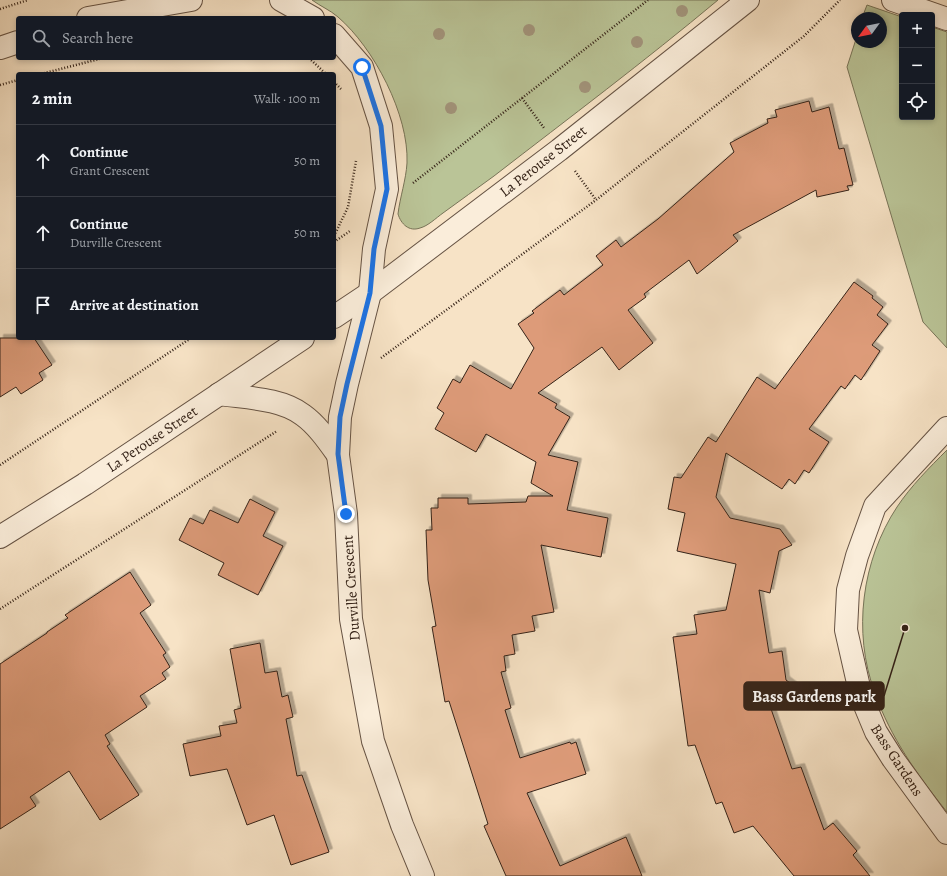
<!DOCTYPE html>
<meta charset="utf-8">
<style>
:root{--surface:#171b24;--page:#242831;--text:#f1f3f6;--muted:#9ea1a6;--line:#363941}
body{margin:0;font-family:Alegreya,serif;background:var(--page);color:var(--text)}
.controls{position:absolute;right:12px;top:12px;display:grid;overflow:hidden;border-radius:4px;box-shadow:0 2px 6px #0003}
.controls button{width:36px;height:36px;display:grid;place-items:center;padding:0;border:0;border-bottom:1px solid var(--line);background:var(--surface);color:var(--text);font:20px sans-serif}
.compass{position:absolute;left:851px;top:12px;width:36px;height:36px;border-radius:50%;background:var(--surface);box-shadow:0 2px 6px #0003;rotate:237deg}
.stop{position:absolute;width:12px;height:12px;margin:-9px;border:3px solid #1a73e8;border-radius:50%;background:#fff}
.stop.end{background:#1a73e8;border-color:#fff;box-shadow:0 1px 4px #0008}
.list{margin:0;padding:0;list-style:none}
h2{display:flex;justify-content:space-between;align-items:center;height:52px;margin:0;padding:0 16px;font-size:17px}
h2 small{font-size:13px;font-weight:400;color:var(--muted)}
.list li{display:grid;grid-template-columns:26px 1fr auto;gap:12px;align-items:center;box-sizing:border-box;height:72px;padding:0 16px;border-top:1px solid var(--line)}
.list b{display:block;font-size:15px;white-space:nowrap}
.list p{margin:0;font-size:13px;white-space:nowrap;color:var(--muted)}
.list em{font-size:13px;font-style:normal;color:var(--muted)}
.icon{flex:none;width:22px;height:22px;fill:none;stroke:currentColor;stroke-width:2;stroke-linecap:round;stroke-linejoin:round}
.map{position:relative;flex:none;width:947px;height:876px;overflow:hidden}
.search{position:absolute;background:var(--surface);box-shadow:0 2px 6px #0003;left:16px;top:16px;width:320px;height:44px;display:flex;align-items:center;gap:10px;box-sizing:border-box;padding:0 14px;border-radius:4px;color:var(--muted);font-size:15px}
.panel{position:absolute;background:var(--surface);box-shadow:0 2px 6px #0003;left:16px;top:72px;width:320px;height:268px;border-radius:4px}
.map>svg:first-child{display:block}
.green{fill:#bac497;stroke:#787458}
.building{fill:#dd9b79;stroke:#352318;filter:url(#shadow)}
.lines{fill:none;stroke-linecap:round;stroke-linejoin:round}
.minor-casing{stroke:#665344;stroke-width:24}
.path{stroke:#352318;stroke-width:2.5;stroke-dasharray:1 2;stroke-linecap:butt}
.minor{stroke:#faedda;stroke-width:22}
.tree{fill:#a2947b}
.route{stroke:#1a73e8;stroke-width:5}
.labels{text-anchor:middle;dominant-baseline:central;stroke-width:3.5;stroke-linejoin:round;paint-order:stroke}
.street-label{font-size:15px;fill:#352318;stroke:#faedda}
.leader{fill:none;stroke:#352318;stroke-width:1.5}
.callout-dot{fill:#352318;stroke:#faedda;stroke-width:1.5}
.callout{fill:#352318;stroke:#352318;stroke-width:1.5}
.callout-label{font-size:16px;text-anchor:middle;font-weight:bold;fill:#fff}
</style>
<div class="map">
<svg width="947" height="876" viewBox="0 0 947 876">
<defs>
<filter id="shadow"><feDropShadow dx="3.5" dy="-3.5" stdDeviation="0" flood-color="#0004"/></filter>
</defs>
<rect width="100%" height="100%" fill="#f7e3c6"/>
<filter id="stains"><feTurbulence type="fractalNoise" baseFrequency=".005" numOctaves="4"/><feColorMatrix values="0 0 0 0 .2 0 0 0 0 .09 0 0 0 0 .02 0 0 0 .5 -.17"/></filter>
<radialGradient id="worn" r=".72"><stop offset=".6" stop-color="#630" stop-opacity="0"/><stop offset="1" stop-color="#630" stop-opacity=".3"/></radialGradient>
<g class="green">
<path d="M 312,0 L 718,0 C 645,61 569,118 494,176 C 477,188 460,201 443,213 C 436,218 428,226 420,228 C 409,232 401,224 398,214 C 400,197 406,180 407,163 C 409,115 374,48 338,17 C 330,10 320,6 312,0 Z"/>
<polygon points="867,5 902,17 902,117 932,117 932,27 947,32 947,348 923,322 847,67 857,36 857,42 881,42 881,18 862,18"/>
<path d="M 947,450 L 947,812 C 918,776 890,737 875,693 C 852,632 862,560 897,507 C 911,486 929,468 947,450 Z"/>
</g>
<g class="building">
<polygon points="809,101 812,112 829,107 839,149 844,148 853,185 847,186 849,190 817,197 816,190 733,235 738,241 697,274 689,260 644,294 646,297 628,310 653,343 619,370 602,347 538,393 557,404 555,408 570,417 548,455 578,462 567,510 608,518 601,557 541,545 554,612 532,616 535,631 512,635 515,654 504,656 506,671 501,672 511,708 505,710 520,758 570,742 571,744 576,742 586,774 527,793 560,866 626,837 642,876 506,876 484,826 488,824 449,701 445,702 432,627 436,626 428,580 426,530 432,530 431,508 438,508 438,498 468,498 468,504 526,502 528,496 553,496 531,483 536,462 486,434 476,452 435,429 444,413 437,408 453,379 460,383 470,365 511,389 534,348 518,324 534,313 532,311 560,290 564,295 603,265 596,256 616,240 621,247 658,219 734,152 730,143 768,123 767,119 777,117 775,110"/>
<polygon points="854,282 873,296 872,298 883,307 877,315 888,324 872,345 880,351 861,380 855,375 845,389 841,386 809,429 829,442 809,473 804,470 795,484 789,479 782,489 726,453 716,497 730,518 780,529 792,545 779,551 770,593 759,590 769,653 782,651 786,680 794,686 794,696 789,704 770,706 792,769 801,767 824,830 833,823 857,851 853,855 870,876 794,876 753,826 734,833 722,802 716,804 695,745 688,746 673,637 697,634 694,615 726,610 736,564 677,551 685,513 668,509 674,477 681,478 708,437 716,442 757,377 775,389"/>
<polygon points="0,338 34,338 52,365 39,373 43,380 21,394 16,387 0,397"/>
<polygon points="250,499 275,512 263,536 283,546 258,595 218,575 224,563 179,540 190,518 203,524 210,510 238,523"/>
<polygon points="130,572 151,605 140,613 166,653 163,655 170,667 162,673 166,679 140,696 147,707 105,735 110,744 107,746 139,795 100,820 69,771 30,797 36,806 0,829 0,664 47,633 47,632 68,618 65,615"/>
<polygon points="260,643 265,673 277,671 282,697 288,695 293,717 286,719 297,776 302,775 329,852 291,865 274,815 247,825 227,769 190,776 183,744 221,736 219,726 237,723 234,710 241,708 230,649"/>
</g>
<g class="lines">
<g class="minor-casing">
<g id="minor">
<polyline points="281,0 313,18"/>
<polyline points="893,0 947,19"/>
<polyline points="88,18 191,0"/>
<polyline points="334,35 362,67 381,126 387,189 374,249 370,293 347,384 340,417 338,455 346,514 351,619 373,741 402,825 423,876"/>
<polyline points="0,48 18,42"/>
<polyline points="334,317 370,293 559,150 748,0"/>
<path d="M 219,394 C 246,398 281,398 303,415 C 317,425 328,441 338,455"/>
<polyline points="947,428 875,506 857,556 848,590 846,630 861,696 876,732 893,759 947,833"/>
<polyline points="0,537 85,484 303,338"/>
</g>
</g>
<g class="path">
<polyline points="0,9 28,0"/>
<polyline points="309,58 326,74"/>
<polyline points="41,74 103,58"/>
<polyline points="334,82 341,89"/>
<polyline points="0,85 18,80"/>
<polyline points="522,98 544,128"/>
<polyline points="575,171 596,200"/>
<polyline points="413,183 648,0"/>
<polyline points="334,236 348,207 356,161"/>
<polyline points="334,242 350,231"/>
<polyline points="381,358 596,200 804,36 840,0"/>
<polyline points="0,465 191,338"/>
<polyline points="0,609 277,431"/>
</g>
<use href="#minor" class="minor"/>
</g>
<g class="tree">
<circle cx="682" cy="11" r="6"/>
<circle cx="529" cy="30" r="6"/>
<circle cx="439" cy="34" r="6"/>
<circle cx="637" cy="42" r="6"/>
<circle cx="585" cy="87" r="6"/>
<circle cx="451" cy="108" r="6"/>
</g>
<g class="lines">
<polyline class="route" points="346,514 338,454 340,417 347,384 370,293 374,249 387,189 381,126 362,67"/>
</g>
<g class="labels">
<g class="street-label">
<text transform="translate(543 161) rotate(-38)">La Perouse Street</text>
<text transform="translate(152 439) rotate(-34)">La Perouse Street</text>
<text transform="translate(351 588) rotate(-94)">Durville Crescent</text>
<text transform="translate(897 760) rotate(57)">Bass Gardens</text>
</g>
</g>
<path class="leader" d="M905 628L884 696"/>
<circle class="callout-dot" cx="905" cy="628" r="4"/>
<rect class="callout" x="744" y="682" width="140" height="28" rx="4"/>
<g class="callout-label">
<text x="814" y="702">Bass Gardens park</text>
</g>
<rect width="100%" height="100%" filter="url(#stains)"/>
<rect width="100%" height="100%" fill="url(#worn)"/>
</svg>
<div class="controls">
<button>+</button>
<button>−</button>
<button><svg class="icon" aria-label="locate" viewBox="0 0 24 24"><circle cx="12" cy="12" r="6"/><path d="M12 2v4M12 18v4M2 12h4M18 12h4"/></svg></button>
</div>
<svg class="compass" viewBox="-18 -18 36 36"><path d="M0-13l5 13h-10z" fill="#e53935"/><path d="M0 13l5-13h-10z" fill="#9ea1a6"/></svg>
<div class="stop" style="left:362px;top:67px"></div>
<div class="stop end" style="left:346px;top:514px"></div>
<div class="search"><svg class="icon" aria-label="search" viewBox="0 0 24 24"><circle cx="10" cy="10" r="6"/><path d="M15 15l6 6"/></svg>Search here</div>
<section class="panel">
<h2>2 min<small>Walk · 100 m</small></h2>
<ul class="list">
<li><svg class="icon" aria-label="ahead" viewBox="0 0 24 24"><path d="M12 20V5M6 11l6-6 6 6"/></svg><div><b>Continue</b><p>Grant Crescent</p></div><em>50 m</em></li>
<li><svg class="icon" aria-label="ahead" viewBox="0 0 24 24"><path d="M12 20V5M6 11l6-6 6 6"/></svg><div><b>Continue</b><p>Durville Crescent</p></div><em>50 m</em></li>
<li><svg class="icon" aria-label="arrive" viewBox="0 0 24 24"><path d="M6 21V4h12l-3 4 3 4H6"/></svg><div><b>Arrive at destination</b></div></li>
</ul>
</section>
</div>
